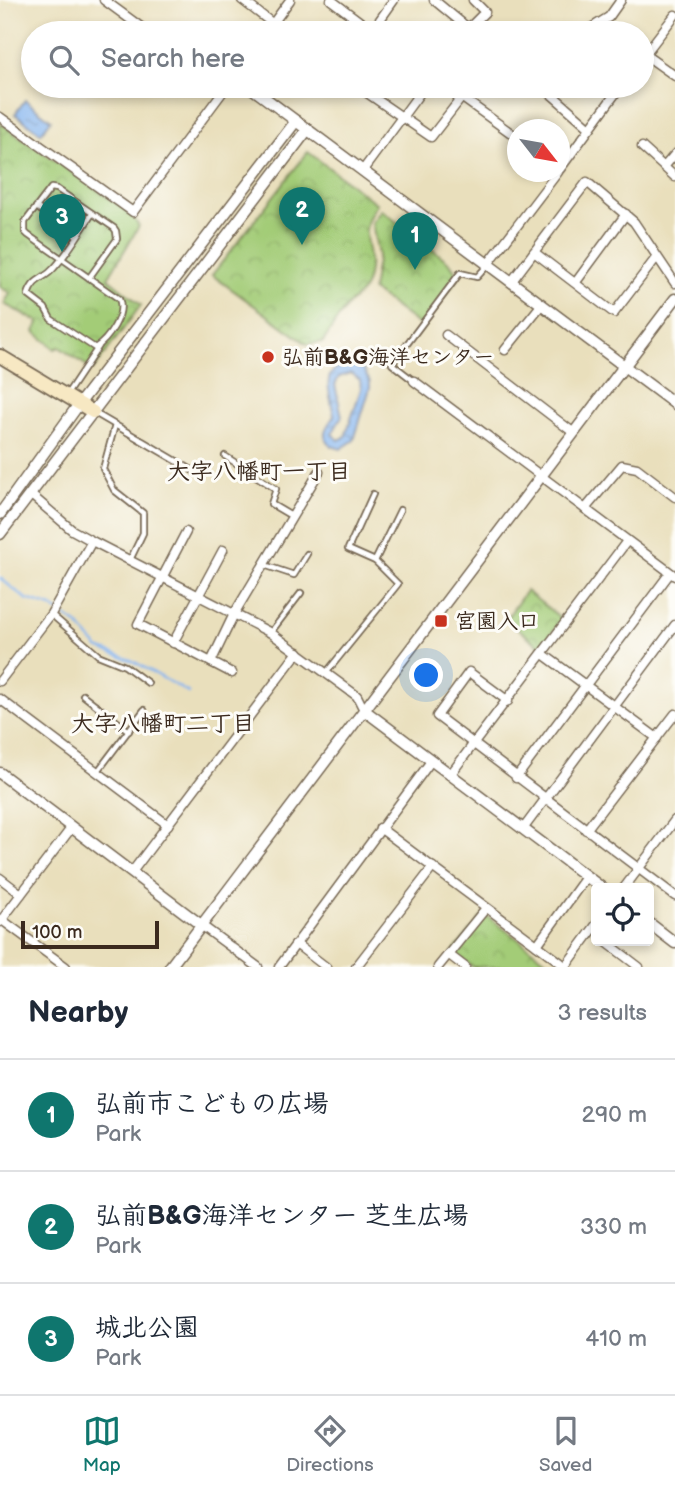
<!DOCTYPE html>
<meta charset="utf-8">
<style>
:root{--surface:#fff;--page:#f6f6f7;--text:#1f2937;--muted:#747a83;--line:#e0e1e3;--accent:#0f766e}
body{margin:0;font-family:"Balsamiq Sans","Klee One",sans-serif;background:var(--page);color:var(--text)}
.controls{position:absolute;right:21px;bottom:21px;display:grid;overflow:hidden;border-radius:7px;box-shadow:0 4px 10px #0003}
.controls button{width:63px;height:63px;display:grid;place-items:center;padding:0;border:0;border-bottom:2px solid var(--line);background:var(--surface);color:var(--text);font:35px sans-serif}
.compass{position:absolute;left:507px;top:119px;width:63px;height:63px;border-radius:50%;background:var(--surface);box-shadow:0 4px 10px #0003;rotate:121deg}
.scale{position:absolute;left:21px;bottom:18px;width:138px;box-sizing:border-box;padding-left:7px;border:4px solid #3b2a1e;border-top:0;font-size:19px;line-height:24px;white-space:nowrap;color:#3b2a1e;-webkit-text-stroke:5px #fdfcf7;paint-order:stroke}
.you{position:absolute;left:427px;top:676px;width:24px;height:24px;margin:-18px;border:5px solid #fff;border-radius:50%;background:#1a73e8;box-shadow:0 0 0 10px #1a73e833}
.badge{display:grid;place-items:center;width:46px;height:46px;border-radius:50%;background:var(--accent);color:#fff;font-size:23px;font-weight:700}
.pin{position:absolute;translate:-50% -58px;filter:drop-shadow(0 2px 4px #0008)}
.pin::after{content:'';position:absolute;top:37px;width:24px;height:21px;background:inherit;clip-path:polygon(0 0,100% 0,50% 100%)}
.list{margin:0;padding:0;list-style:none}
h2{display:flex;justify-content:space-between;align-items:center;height:91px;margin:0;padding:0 28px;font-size:30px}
h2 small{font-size:23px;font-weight:400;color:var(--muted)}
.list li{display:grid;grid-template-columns:46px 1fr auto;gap:21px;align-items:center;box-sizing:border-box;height:112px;padding:0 28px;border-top:2px solid var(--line)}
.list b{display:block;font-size:26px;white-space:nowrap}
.list p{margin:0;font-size:23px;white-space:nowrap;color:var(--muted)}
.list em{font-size:23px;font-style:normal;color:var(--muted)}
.icon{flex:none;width:38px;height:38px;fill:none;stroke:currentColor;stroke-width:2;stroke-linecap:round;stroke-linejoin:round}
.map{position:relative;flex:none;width:675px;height:967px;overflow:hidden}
.search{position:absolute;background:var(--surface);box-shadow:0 4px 10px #0003;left:21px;right:21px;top:21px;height:77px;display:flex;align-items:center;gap:18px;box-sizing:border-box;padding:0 24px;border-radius:38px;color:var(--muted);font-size:26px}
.sheet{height:427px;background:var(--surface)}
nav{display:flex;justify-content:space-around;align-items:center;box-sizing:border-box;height:98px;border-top:2px solid var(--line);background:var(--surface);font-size:19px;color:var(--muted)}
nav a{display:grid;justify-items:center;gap:4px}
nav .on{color:var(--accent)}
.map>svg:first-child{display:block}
.park{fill:url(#park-crowns);stroke:#6f7b4a;stroke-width:2}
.water{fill:url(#water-ripples);stroke:#607087;stroke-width:2;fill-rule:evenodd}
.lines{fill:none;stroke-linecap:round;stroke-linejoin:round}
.stream{stroke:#85b5f0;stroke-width:2.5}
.service-casing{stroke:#786955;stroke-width:8}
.minor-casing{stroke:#786955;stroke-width:11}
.tertiary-casing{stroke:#786955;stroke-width:13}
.secondary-casing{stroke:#786955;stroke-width:16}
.service{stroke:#fff;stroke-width:4.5}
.minor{stroke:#fff;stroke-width:8}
.tertiary{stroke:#fff;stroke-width:10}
.secondary{stroke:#f7e8c3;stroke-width:12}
.poi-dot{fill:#c8321e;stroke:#fdfcf7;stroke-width:2.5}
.labels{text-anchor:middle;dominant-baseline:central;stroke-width:6;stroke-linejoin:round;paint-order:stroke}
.poi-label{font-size:21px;font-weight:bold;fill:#3b2a1e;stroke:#fdfcf7;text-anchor:start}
.neighbourhood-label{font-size:23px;font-weight:bold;fill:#3b2a1e;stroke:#fdfcf7}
</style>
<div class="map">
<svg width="675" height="967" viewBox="0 0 675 967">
<defs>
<pattern id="park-crowns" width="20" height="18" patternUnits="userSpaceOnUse" patternTransform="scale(1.75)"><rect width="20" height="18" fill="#a3cc77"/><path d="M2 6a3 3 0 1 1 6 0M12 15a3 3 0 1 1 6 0" fill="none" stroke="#8daf66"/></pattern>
<pattern id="water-ripples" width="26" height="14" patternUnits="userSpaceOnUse" patternTransform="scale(1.75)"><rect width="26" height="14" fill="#85b5f0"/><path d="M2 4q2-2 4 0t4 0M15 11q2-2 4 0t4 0" fill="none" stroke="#6e93c2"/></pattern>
</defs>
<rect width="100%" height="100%" fill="#fdfcf7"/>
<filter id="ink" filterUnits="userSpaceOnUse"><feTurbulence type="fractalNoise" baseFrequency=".0143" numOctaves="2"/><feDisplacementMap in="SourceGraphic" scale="14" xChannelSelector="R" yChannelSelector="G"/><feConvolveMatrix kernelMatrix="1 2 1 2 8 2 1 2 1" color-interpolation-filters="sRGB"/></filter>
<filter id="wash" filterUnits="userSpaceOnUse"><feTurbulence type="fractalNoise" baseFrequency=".00686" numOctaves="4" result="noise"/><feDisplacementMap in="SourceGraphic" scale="28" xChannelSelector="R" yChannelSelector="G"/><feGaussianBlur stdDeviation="1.57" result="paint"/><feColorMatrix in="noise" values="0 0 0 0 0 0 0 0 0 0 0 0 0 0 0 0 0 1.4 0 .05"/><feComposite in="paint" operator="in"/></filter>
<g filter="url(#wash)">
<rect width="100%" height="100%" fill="#e9dfbc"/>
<g class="park">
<polygon points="0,123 129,212 139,226 108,278 141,305 93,370 59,347 55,349 35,332 39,322 4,304 10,293 0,287"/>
<path d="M 308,152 L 377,204 C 352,238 379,248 365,286 C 361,296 353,298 347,306 C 338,317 331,330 323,342 L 307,344 L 212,275 Z"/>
<polygon points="381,210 450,263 459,277 421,326 372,290 378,255 372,223"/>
<polygon points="526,591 562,619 541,647 506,619"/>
<polygon points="484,914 554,966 554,967 473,967 453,952"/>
</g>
<g class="water">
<polygon points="25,100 51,120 41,133 15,114"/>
<path d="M 346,364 L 363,369 L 370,382 L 370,388 L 354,440 L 341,449 L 331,446 C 319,434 327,427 334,416 C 331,395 318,372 346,364 ZM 351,373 L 360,380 L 361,389 L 345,437 L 339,440 L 332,434 L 342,416 L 335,385 L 339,377 Z"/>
</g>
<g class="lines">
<polyline class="stream" points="0,578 26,599 52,607 77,624 98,648 133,661 189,693"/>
</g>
</g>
<g filter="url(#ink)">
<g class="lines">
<g class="service-casing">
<g id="service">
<polyline points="36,207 77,236"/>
<path d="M 89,278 L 117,239 L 116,231 L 114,228 L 57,189 L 51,188 L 25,222 L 25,232 L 28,235 L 68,263 L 119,299 C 126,314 108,340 95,348 L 51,319 L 45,308 L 28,295 C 34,277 44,280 54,268 C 69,252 80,232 92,214"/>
<polyline points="414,381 392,364 460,273 477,277 488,265"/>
<polyline points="67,394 99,346"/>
<polyline points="93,412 197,473"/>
<polyline points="115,425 103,469 114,490 143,513 143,533 130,560"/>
<polyline points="225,456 276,489 271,504 293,517"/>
<polyline points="375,561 400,510"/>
<polyline points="264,565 294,575 307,554"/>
<polyline points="52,615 98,655 125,666 148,683"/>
<polyline points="271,632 301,593"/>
<polyline points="326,673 398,584 375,561 348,549 373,494"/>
<polyline points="83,695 129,731"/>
<polyline points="98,771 144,710"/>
</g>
</g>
<g class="minor-casing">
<g id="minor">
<polyline points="104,0 149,33"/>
<polyline points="242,0 285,33"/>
<polyline points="331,0 375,33"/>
<polyline points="434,0 474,33"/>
<polyline points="372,31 394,0"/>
<polyline points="266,33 290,0"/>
<polyline points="464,33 485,12 473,0"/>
<polyline points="583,33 609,17 621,0"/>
<polyline points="644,54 675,76"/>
<polyline points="642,58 675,15"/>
<polyline points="357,86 431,137 462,97"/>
<polyline points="446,86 518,138"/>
<polyline points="542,86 590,128"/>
<polyline points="0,117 133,212 227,86"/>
<polyline points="642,147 675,177"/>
<polyline points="664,167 675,154"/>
<polyline points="560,169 621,86"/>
<polyline points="363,170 425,86"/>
<polyline points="534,252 614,313 656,258"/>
<polyline points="488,264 558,172"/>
<polyline points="512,281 587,182 634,222 675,283"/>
<polyline points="576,282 626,214"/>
<polyline points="446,335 574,433"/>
<polyline points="505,350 542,304"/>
<polyline points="414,381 675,576"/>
<polyline points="30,494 72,530 92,541 271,633 357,696 364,710"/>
<polyline points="585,509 622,465 637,468 675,497"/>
<polyline points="186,532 138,624 232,673"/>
<polyline points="173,643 223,550"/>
<polyline points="543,654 657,738"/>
<polyline points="211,662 234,614 319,472"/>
<polyline points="0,681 51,614 92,541"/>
<polyline points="0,699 168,825"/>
<polyline points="508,701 469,672 437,716 675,896"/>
<polyline points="450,775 627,541"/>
<polyline points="516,778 670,573"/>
<polyline points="380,828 561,963 562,967"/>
<polyline points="523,829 675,625"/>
<polyline points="586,830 675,714"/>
<polyline points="132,872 298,652"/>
<polyline points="0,878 21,894"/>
<polyline points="624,888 675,820"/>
<polyline points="2,920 66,967"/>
<polyline points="0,922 72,827"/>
<polyline points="201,925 258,967"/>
<polyline points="605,941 639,967"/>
<polyline points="296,944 326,967"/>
<polyline points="537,945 586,877"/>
<polyline points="448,954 465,967"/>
<polyline points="279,967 431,761"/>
<polyline points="356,967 433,867"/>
<polyline points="438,967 486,908"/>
<polyline points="565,967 596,925"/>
</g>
</g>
<g class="tertiary-casing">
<g id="tertiary">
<polyline points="249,86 675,404"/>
<polyline points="0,514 79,404 296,121"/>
<polyline points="0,534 308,129"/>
<polyline points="364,710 602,888"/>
<polyline points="0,773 201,925"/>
<polyline points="649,923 675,943"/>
<polyline points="170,967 675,299"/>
</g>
</g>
<g class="secondary-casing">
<polyline id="secondary" points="0,356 93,412"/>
</g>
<use href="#service" class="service"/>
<use href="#minor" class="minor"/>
<use href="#tertiary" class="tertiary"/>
<use href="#secondary" class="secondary"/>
</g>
</g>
<g class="poi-dot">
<circle cx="268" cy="357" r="7"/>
<rect x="434" y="614" width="14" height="14" rx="3.5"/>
</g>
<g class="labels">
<g class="poi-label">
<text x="282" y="357">弘前B&amp;G海洋センター</text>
<text x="455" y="621">宮園入口</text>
</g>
<g class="neighbourhood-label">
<text x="259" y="472">大字八幡町一丁目</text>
<text x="163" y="724">大字八幡町二丁目</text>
</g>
</g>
</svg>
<div class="controls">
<button><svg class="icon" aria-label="locate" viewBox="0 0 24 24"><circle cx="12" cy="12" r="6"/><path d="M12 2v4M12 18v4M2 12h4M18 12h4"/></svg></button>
</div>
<svg class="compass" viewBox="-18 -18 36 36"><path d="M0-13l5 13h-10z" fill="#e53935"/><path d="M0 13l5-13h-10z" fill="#747a83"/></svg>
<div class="scale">100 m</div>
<div class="you"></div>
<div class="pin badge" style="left:415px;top:270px">1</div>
<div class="pin badge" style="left:302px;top:245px">2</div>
<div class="pin badge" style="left:62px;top:252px">3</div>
<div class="search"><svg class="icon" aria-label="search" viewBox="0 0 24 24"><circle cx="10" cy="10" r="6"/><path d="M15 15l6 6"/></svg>Search here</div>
</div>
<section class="sheet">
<h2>Nearby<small>3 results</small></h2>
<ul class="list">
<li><span class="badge">1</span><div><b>弘前市こどもの広場</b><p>Park</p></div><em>290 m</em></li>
<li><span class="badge">2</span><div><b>弘前B&amp;G海洋センター 芝生広場</b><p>Park</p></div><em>330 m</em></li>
<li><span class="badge">3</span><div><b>城北公園</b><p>Park</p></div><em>410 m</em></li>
</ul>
</section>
<nav>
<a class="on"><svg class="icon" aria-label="map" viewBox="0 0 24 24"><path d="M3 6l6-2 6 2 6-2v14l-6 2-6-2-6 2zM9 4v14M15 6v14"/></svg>Map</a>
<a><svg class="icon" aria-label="directions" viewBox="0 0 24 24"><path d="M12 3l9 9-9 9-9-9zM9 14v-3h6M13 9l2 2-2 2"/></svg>Directions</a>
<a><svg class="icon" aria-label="saved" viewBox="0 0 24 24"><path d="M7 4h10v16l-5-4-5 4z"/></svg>Saved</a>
</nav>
